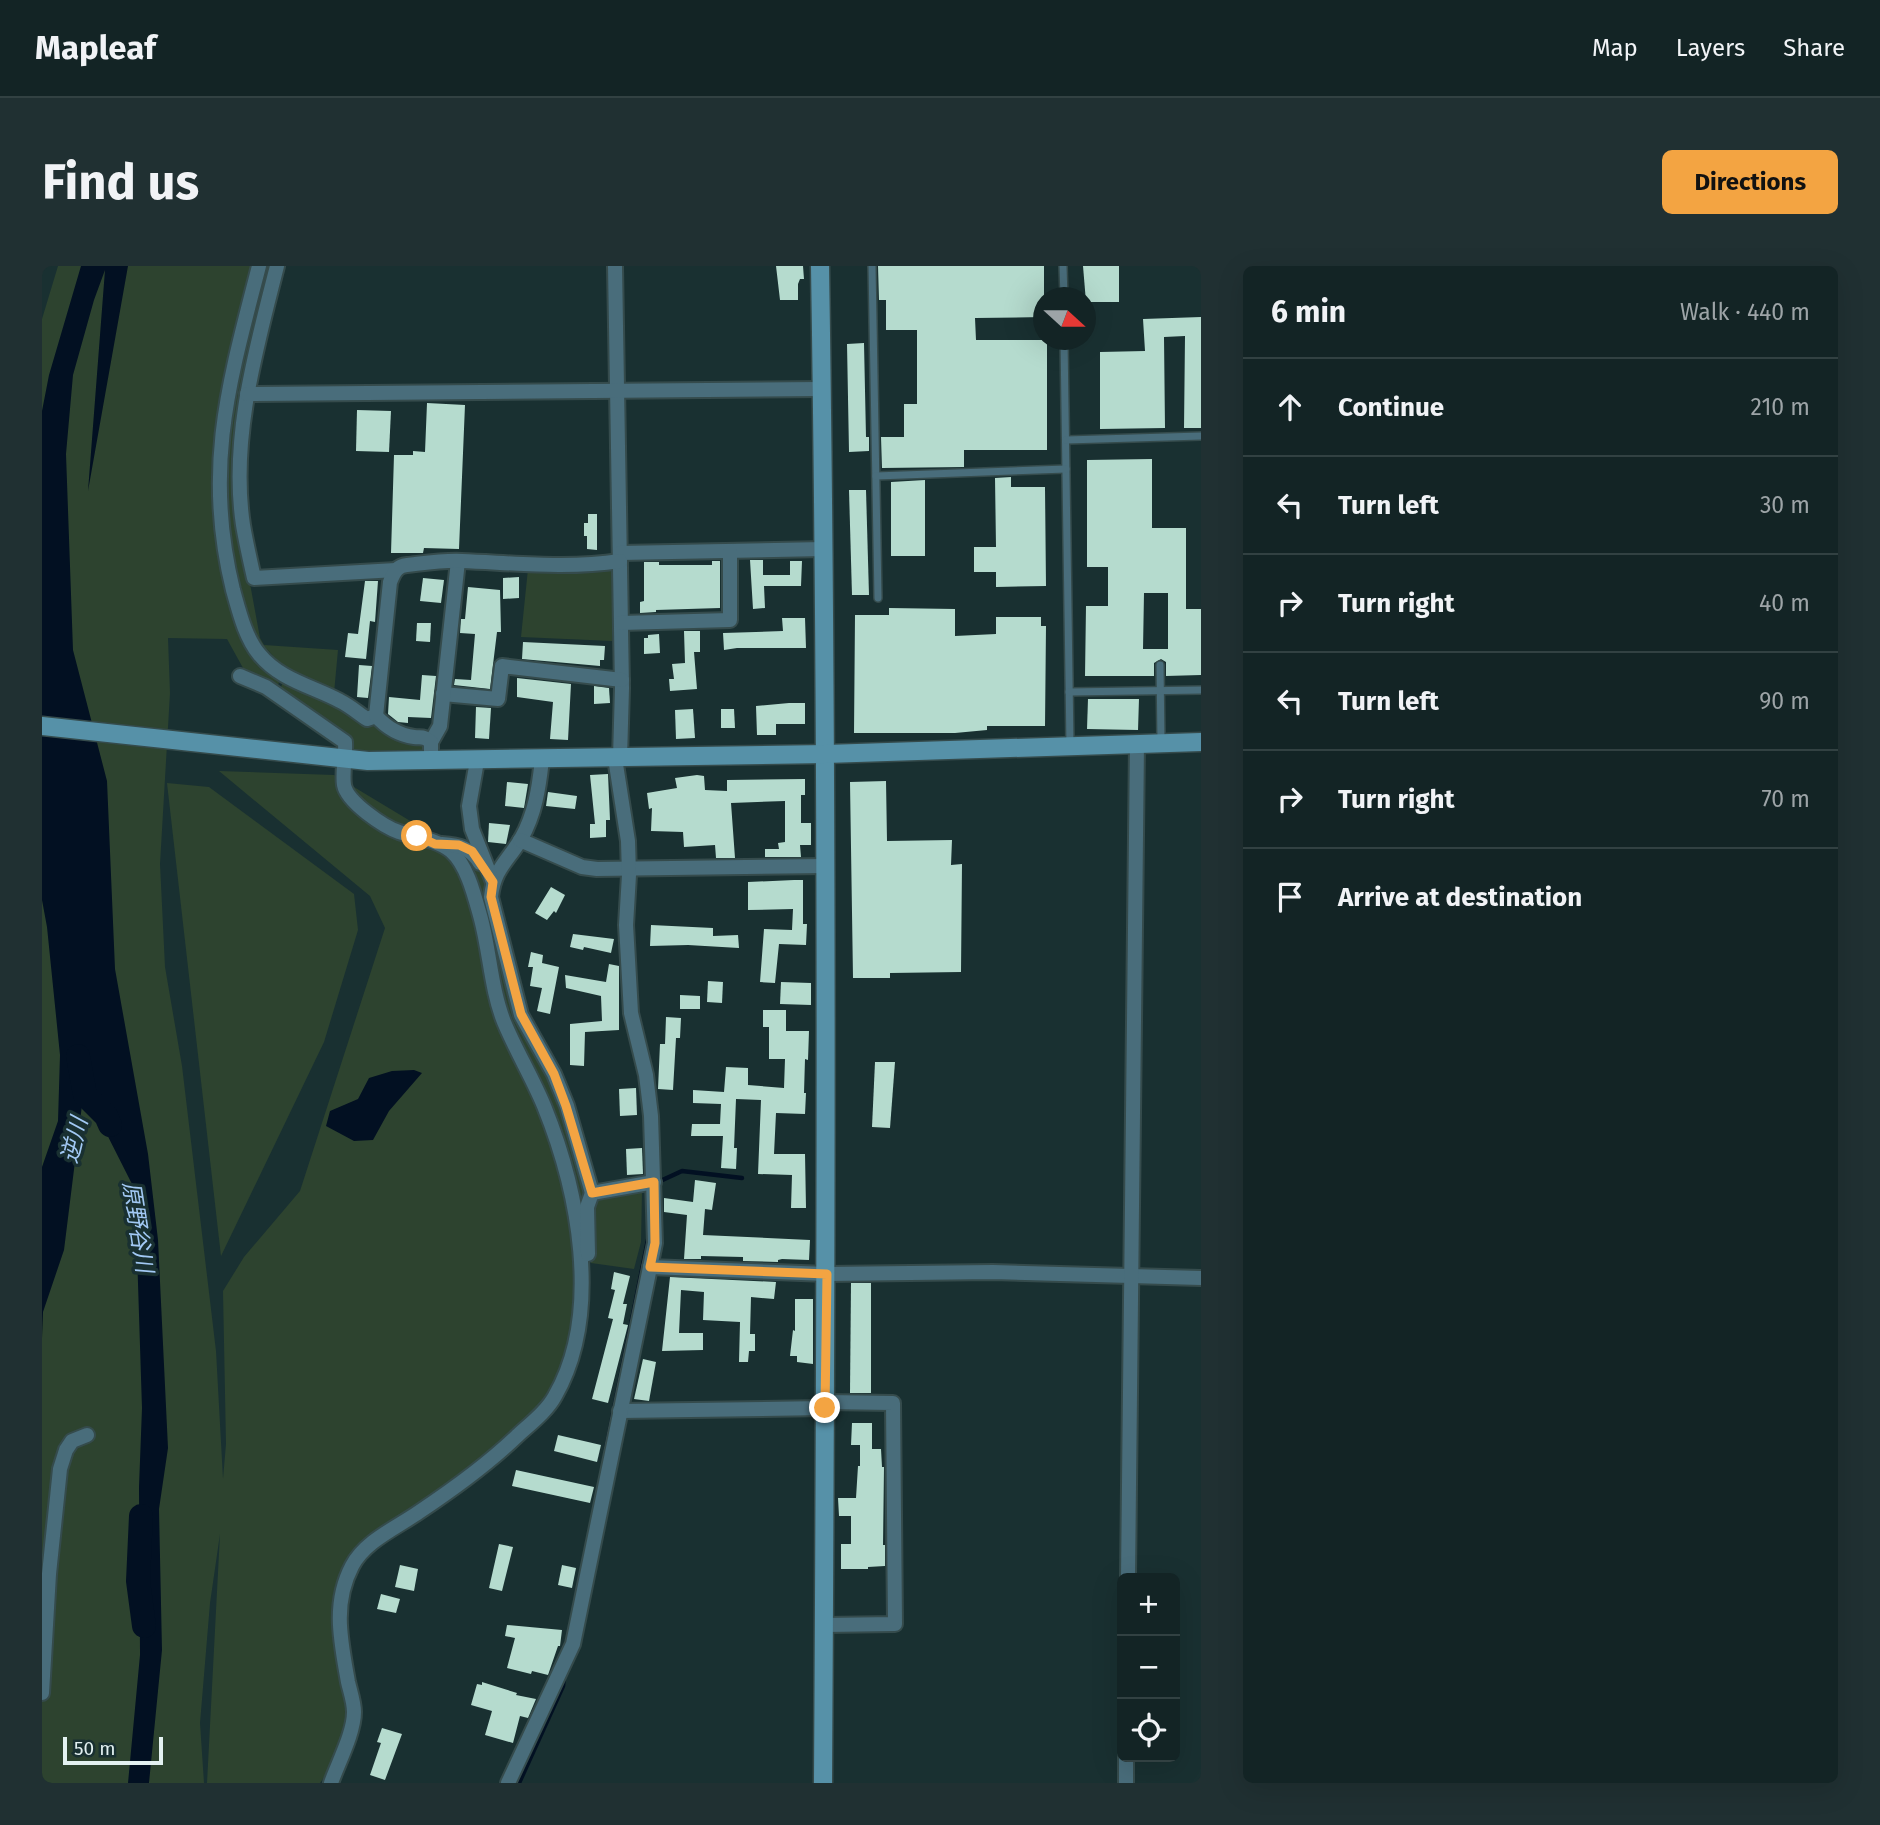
<!DOCTYPE html>
<meta charset="utf-8">
<style>
:root{--surface:#132425;--page:#203032;--text:#f1f3f6;--muted:#9da4a7;--line:#324142;--accent:#f3a442}
body{margin:0;font-family:"Fira Sans","Noto Sans JP",sans-serif;background:var(--page);color:var(--text)}
.controls{position:absolute;right:21px;bottom:21px;display:grid;overflow:hidden;border-radius:10px;box-shadow:0 7px 28px #0002}
.controls button{width:63px;height:63px;display:grid;place-items:center;padding:0;border:0;border-bottom:2px solid var(--line);background:var(--surface);color:var(--text);font:35px sans-serif}
.compass{position:absolute;left:991px;top:21px;width:63px;height:63px;border-radius:50%;background:var(--surface);box-shadow:0 7px 28px #0002;rotate:111deg}
.scale{position:absolute;left:21px;bottom:18px;width:100px;box-sizing:border-box;padding-left:7px;border:4px solid #e3f1f1;border-top:0;font-size:19px;line-height:24px;white-space:nowrap;color:#e3f1f1;-webkit-text-stroke:5px #193031;paint-order:stroke}
.stop{position:absolute;width:21px;height:21px;margin:-16px;border:5px solid #f3a442;border-radius:50%;background:#fff}
.stop.end{background:#f3a442;border-color:#fff;box-shadow:0 2px 7px #0008}
.list{margin:0;padding:0;list-style:none}
h2{display:flex;justify-content:space-between;align-items:center;height:91px;margin:0;padding:0 28px;font-size:30px}
h2 small{font-size:23px;font-weight:400;color:var(--muted)}
.list li{display:grid;grid-template-columns:46px 1fr auto;gap:21px;align-items:center;box-sizing:border-box;height:98px;padding:0 28px;border-top:2px solid var(--line)}
.list b{display:block;font-size:26px;white-space:nowrap}
.list em{font-size:23px;font-style:normal;color:var(--muted)}
.icon{flex:none;width:38px;height:38px;fill:none;stroke:currentColor;stroke-width:2;stroke-linecap:round;stroke-linejoin:round}
.map{position:relative;flex:none;width:1159px;height:1517px;overflow:hidden;border-radius:10px}
header{display:flex;align-items:center;gap:42px;box-sizing:border-box;height:98px;padding:0 35px;background:var(--surface);border-bottom:2px solid var(--line)}
header strong{font-size:33px}
nav{display:flex;gap:38px;margin-inline-start:auto;font-size:24px}
.intro{display:flex;align-items:center;justify-content:space-between;box-sizing:border-box;height:168px;padding:0 42px}
h1{margin:0;font-size:49px}
.button{padding:18px 32px;border-radius:10px;background:var(--accent);color:#111;font-size:24px;font-weight:700}
main{display:flex;gap:42px;padding:0 42px}
aside{flex:1;background:var(--surface);border-radius:10px;box-shadow:0 7px 28px #0002}
.map>svg:first-child{display:block}
.green{fill:#2d432f}
.water{fill:#021022}
.lines{fill:none;stroke-linecap:round;stroke-linejoin:round}
.stream{stroke:#021022;stroke-width:4.5}
.river{stroke:#021022;stroke-width:24}
.building{fill:#b5dbce;fill-rule:evenodd}
.lane-casing{stroke:#354b4c;stroke-width:10}
.street-casing{stroke:#354b4c;stroke-width:18}
.secondary-casing{stroke:#354b4c;stroke-width:21}
.lane{stroke:#496d7b;stroke-width:7}
.street{stroke:#496d7b;stroke-width:14}
.secondary{stroke:#5691a8;stroke-width:18}
.route{stroke:#f3a442;stroke-width:9}
.labels{text-anchor:middle;dominant-baseline:central;stroke-width:7;stroke-linejoin:round;paint-order:stroke}
.water-label{font-size:23px;font-style:italic;fill:#a2c9f4;stroke:#193031}
</style>
<header>
<strong>Mapleaf</strong>
<nav><a>Map</a><a>Layers</a><a>Share</a></nav>
</header>
<div class="intro"><h1>Find us</h1><a class="button">Directions</a></div>
<main>
<div class="map">
<svg width="1159" height="1517" viewBox="0 0 1159 1517">
<rect width="100%" height="100%" fill="#193031"/>
<g class="green">
<polygon points="16,0 231,0 218,47 196,252 218,372 222,379 296,384 292,427 243,404 225,383 240,408 235,422 206,411 185,373 126,372 128,427 118,598 123,701 140,800 174,1085 181,1213 184,1178 181,1025 202,991 258,925 343,662 328,630 177,505 292,509 438,597 490,769 550,927 600,925 599,976 592,1003 549,997 547,971 540,1030 508,1137 311,1298 298,1372 305,1448 301,1485 278,1517 165,1517 178,1268 168,1337 158,1457 162,1517 0,1517 0,53"/>
<polygon points="486,303 572,303 570,375 479,371"/>
<polygon points="243,411 386,474 382,490 315,485 236,429"/>
<polygon points="125,517 167,521 312,628 316,664 282,776 179,990"/>
</g>
<g class="water">
<polygon points="39,0 86,0 46,225 63,4 52,34 31,109 24,188 31,384 65,515 73,703 106,888 116,974 126,1182 117,1243 120,1384 107,1517 86,1517 98,1389 97,1221 100,1142 93,924 42,823 22,984 1,1046 0,1072 0,901 16,855 18,789 5,661 0,634 0,145 7,109"/>
<polygon points="372,804 380,807 347,845 331,874 312,875 284,860 288,845 316,833 327,812 350,805"/>
</g>
<g class="lines">
<g class="stream">
<polyline points="614,917 640,905 700,912"/>
<polyline points="564,1183 607,969"/>
<polyline points="477,1517 521,1420 522,1409"/>
</g>
<g class="river">
<polyline points="36,790 43,829 64,850 68,859"/>
<polyline points="99,1250 96,1315 102,1360"/>
</g>
</g>
<g class="building">
<polygon points="734,0 761,0 762,13 758,13 756,18 756,34 738,34"/>
<polygon points="836,0 1002,0 1002,51 933,52 934,74 1005,74 1005,184 922,184 922,201 840,202 839,171 862,171 862,138 875,138 875,64 844,64 844,34 837,34"/>
<polygon points="1041,0 1077,0 1077,36 1044,36"/>
<polygon points="1159,51 1159,162 1142,162 1143,70 1122,71 1123,162 1058,163 1058,86 1103,85 1101,53"/>
<polygon points="822,77 824,171 827,171 827,185 807,186 805,78"/>
<polygon points="385,137 423,139 417,283 382,282 381,287 349,287 352,189 371,189 371,185 383,186"/>
<polygon points="315,144 349,145 347,186 314,185"/>
<path d="M 1110,193 L 1110,262 L 1144,262 L 1144,343 L 1159,343 L 1159,409 L 1124,410 L 1124,396 L 1119,393 L 1112,397 L 1112,410 L 1043,410 L 1044,340 L 1066,340 L 1066,301 L 1045,301 L 1045,194 ZM 1102,327 L 1126,327 L 1126,383 L 1101,383 Z"/>
<polygon points="969,211 969,221 1003,221 1004,320 954,321 954,306 932,306 932,281 954,281 953,212"/>
<polygon points="883,214 883,290 849,290 849,216"/>
<polygon points="807,224 824,224 827,329 810,329"/>
<polygon points="546,248 555,248 555,284 545,283 545,270 542,270 542,257 546,257"/>
<polygon points="708,294 721,294 721,309 748,309 748,295 760,295 759,320 722,320 723,342 711,343"/>
<polygon points="670,295 678,295 678,342 614,344 614,346 598,347 598,336 602,335 602,296 617,296 617,299 670,299"/>
<polygon points="477,311 477,332 461,333 461,312"/>
<polygon points="381,312 402,314 399,337 378,335"/>
<polygon points="323,315 336,315 333,356 328,355 324,393 303,391 306,367 316,368"/>
<polygon points="426,321 458,324 459,366 455,366 448,423 412,419 413,413 429,414 433,368 418,367 419,353 423,353"/>
<polygon points="847,342 913,343 913,370 954,368 954,351 999,351 999,360 1004,360 1003,460 945,460 945,464 913,467 812,467 813,349 847,349"/>
<polygon points="740,352 763,352 764,382 695,382 682,384 681,367 741,365"/>
<polygon points="375,357 389,357 388,376 374,375"/>
<polygon points="642,365 658,365 658,386 652,386 655,423 628,425 627,413 632,413 630,398 643,397"/>
<polygon points="617,368 618,387 602,388 602,372 606,372 606,369"/>
<polygon points="481,376 563,380 562,394 558,394 558,400 480,393"/>
<polygon points="317,399 330,400 326,432 315,431"/>
<polygon points="380,409 394,410 389,452 366,451 366,457 356,456 346,448 347,431 378,434"/>
<polygon points="475,412 529,418 526,474 508,473 511,436 475,431"/>
<polygon points="552,420 567,422 568,437 552,438"/>
<polygon points="1046,433 1097,433 1096,464 1045,463"/>
<polygon points="747,437 763,437 763,458 734,458 734,469 715,469 714,440"/>
<polygon points="434,441 449,442 447,473 433,472"/>
<polygon points="651,443 653,472 634,473 633,444"/>
<polygon points="679,443 692,443 693,462 679,462"/>
<polygon points="566,508 568,554 564,554 564,571 548,572 548,558 553,558 548,509"/>
<polygon points="655,509 662,510 663,524 685,525 685,514 763,513 763,529 759,529 759,557 769,557 769,579 758,579 759,591 723,591 723,583 737,583 736,577 743,576 743,535 689,537 693,592 674,592 673,579 642,581 641,566 609,565 610,542 607,543 605,527 635,522 633,512"/>
<polygon points="844,515 845,575 910,574 909,599 920,598 919,706 848,707 848,712 811,712 808,516"/>
<polygon points="465,516 486,518 482,542 463,540"/>
<polygon points="506,526 535,530 533,543 504,540"/>
<polygon points="447,557 468,559 464,578 446,576"/>
<polygon points="752,614 761,614 761,658 765,658 764,679 737,678 733,717 718,716 722,663 750,664 751,643 706,644 706,616"/>
<polygon points="509,621 523,629 514,647 512,645 505,654 493,647"/>
<polygon points="609,659 671,662 671,670 696,669 697,682 646,679 608,680"/>
<polygon points="531,668 572,673 569,687 542,681 541,684 528,681"/>
<polygon points="489,686 501,689 500,697 517,701 508,748 495,745 500,722 488,720 491,701 486,701"/>
<polygon points="567,698 577,700 577,764 543,766 542,800 528,799 528,758 560,755 559,730 524,722 523,709 564,716"/>
<polygon points="666,715 681,716 680,737 665,736"/>
<polygon points="739,716 769,717 769,739 738,738"/>
<polygon points="638,729 658,730 658,743 638,743"/>
<polygon points="721,744 744,744 744,765 767,765 766,794 763,793 762,827 764,827 763,848 734,847 732,888 763,888 764,942 749,942 750,909 716,908 719,834 694,833 692,882 695,882 694,903 679,902 681,870 649,870 650,858 678,858 679,838 651,837 651,824 682,826 684,801 706,802 706,819 742,822 743,793 727,793 727,761 721,761"/>
<polygon points="624,751 639,752 638,772 634,772 631,824 616,823 618,778 623,778"/>
<polygon points="833,796 853,796 848,862 830,861"/>
<polygon points="594,822 595,849 578,850 577,823"/>
<polygon points="600,882 601,908 585,909 584,883"/>
<polygon points="653,914 674,917 670,944 663,943 661,969 768,974 767,994 740,993 736,994 736,996 701,995 701,991 659,990 659,993 642,993 645,949 622,946 622,932 651,936"/>
<polygon points="572,1006 588,1010 581,1038 585,1038 581,1058 586,1059 566,1137 550,1133 571,1053 566,1052 573,1024 569,1023"/>
<polygon points="628,1011 734,1016 732,1033 709,1031 708,1068 713,1068 713,1085 707,1085 706,1096 697,1096 698,1056 661,1054 662,1026 639,1024 637,1067 661,1067 661,1084 620,1085"/>
<polygon points="809,1017 829,1017 829,1127 808,1127"/>
<polygon points="753,1033 771,1033 771,1098 755,1096 755,1090 748,1090 751,1064 753,1065"/>
<polygon points="601,1093 614,1096 607,1135 592,1133"/>
<polygon points="810,1157 830,1157 830,1183 839,1183 840,1201 842,1201 841,1279 843,1279 843,1300 826,1301 826,1303 799,1303 799,1278 809,1278 809,1250 797,1250 796,1232 814,1232 816,1200 818,1200 818,1179 809,1179"/>
<polygon points="516,1169 559,1179 555,1196 512,1185"/>
<polygon points="474,1204 552,1221 548,1237 470,1220"/>
<polygon points="457,1278 471,1281 460,1325 447,1322"/>
<polygon points="358,1299 376,1303 372,1325 353,1321"/>
<polygon points="520,1299 534,1302 530,1322 516,1319"/>
<polygon points="339,1328 358,1333 354,1347 335,1343"/>
<polygon points="465,1359 520,1364 518,1380 516,1380 506,1409 490,1405 489,1408 465,1402 473,1372 463,1370"/>
<polygon points="440,1416 475,1427 474,1429 494,1433 486,1452 478,1450 471,1477 443,1469 450,1445 429,1439 435,1418 440,1419"/>
<polygon points="340,1462 360,1468 343,1514 328,1509 339,1477 335,1476"/>
</g>
<g class="lines">
<g class="lane-casing">
<g id="lane">
<polyline points="830,0 836,332"/>
<polyline points="1021,0 1022,32"/>
<polyline points="1022,74 1028,479"/>
<polyline points="1024,174 1159,170"/>
<polyline points="834,210 1024,203"/>
<polyline points="1118,399 1119,475"/>
<polyline points="1027,426 1159,424"/>
</g>
</g>
<g class="street-casing">
<g id="street">
<path d="M 217,0 C 187,116 161,203 191,324 C 197,345 203,371 217,388 C 238,414 270,420 298,435 C 308,440 316,447 325,453 L 334,450"/>
<path d="M 235,0 C 214,83 188,173 201,259 C 204,277 208,294 212,312 L 354,304"/>
<polyline points="573,0 580,422 578,492"/>
<polyline points="205,128 780,123"/>
<polyline points="578,287 782,283"/>
<polyline points="579,357 688,354 688,285"/>
<path d="M 198,410 L 224,421 L 303,476 C 304,489 300,506 302,519 C 305,536 342,561 357,566 C 374,571 396,574 409,585 C 426,600 433,632 439,653 C 448,687 449,723 462,756 C 474,785 490,811 502,840 C 536,924 561,1046 513,1130 C 505,1145 488,1158 475,1170 C 446,1198 410,1224 377,1246 C 354,1262 323,1275 310,1300 C 290,1338 299,1376 306,1416 C 308,1425 312,1436 312,1446 C 312,1467 296,1497 289,1517"/>
<polyline points="401,428 456,433 460,400 580,414"/>
<polyline points="389,476 398,460 416,295"/>
<path d="M 500,493 C 497,522 493,548 479,573 C 465,596 452,603 449,631 L 479,749 L 512,808 L 525,840 L 550,927 L 612,916"/>
<path d="M 389,495 L 389,476 C 382,470 380,472 372,471 C 357,469 344,461 334,450 L 348,316 C 352,307 354,300 365,299 C 383,297 402,294 420,295 C 472,297 526,303 578,295"/>
<polyline points="435,495 427,540 430,563 451,616"/>
<polyline points="478,574 540,601 555,603 784,600"/>
<path d="M 400,578 C 418,579 428,582 438,597"/>
<polyline points="546,988 545,941 550,927"/>
<polyline points="608,1001 785,1008 951,1006 1159,1012"/>
<polyline points="578,1145 783,1142"/>
<polyline points="1086,1312 1095,477"/>
<polyline points="782,1359 853,1358 851,1137 783,1136"/>
<polyline points="0,1427 7,1308 18,1203 24,1184 30,1175 45,1169"/>
<polyline points="466,1517 531,1378 613,977 609,850 604,809 589,747 584,659 587,609 586,575 573,492"/>
<polyline points="1084,1517 1084,1491"/>
</g>
</g>
<g class="secondary-casing">
<g id="secondary">
<path d="M 778,0 C 786,506 784,1011 781,1517"/>
<polyline points="0,460 326,495 784,488 1159,476"/>
</g>
</g>
<use href="#lane" class="lane"/>
<use href="#street" class="street"/>
<use href="#secondary" class="secondary"/>
</g>
<g class="lines">
<polyline class="route" points="375,570 393,578 417,579 430,585 451,616 449,631 479,748 512,808 524,840 550,927 612,916 613,977 608,1001 785,1008 783,1142"/>
</g>
<g class="labels">
<g class="water-label">
<text transform="translate(32 874) rotate(-76)">逆川</text>
<text transform="translate(96 961) rotate(81)">原野谷川</text>
</g>
</g>
</svg>
<div class="controls">
<button>+</button>
<button>−</button>
<button><svg class="icon" aria-label="locate" viewBox="0 0 24 24"><circle cx="12" cy="12" r="6"/><path d="M12 2v4M12 18v4M2 12h4M18 12h4"/></svg></button>
</div>
<svg class="compass" viewBox="-18 -18 36 36"><path d="M0-13l5 13h-10z" fill="#e53935"/><path d="M0 13l5-13h-10z" fill="#9da4a7"/></svg>
<div class="scale">50 m</div>
<div class="stop" style="left:375px;top:570px"></div>
<div class="stop end" style="left:783px;top:1142px"></div>
</div>
<aside>
<h2>6 min<small>Walk · 440 m</small></h2>
<ul class="list">
<li><svg class="icon" aria-label="ahead" viewBox="0 0 24 24"><path d="M12 20V5M6 11l6-6 6 6"/></svg><div><b>Continue</b></div><em>210 m</em></li>
<li><svg class="icon" aria-label="left" viewBox="0 0 24 24"><path d="M17 20v-9H6M10 6l-5 5 5 5"/></svg><div><b>Turn left</b></div><em>30 m</em></li>
<li><svg class="icon" aria-label="right" viewBox="0 0 24 24"><path d="M7 20v-9h11M14 6l5 5-5 5"/></svg><div><b>Turn right</b></div><em>40 m</em></li>
<li><svg class="icon" aria-label="left" viewBox="0 0 24 24"><path d="M17 20v-9H6M10 6l-5 5 5 5"/></svg><div><b>Turn left</b></div><em>90 m</em></li>
<li><svg class="icon" aria-label="right" viewBox="0 0 24 24"><path d="M7 20v-9h11M14 6l5 5-5 5"/></svg><div><b>Turn right</b></div><em>70 m</em></li>
<li><svg class="icon" aria-label="arrive" viewBox="0 0 24 24"><path d="M6 21V4h12l-3 4 3 4H6"/></svg><div><b>Arrive at destination</b></div></li>
</ul>
</aside>
</main>
